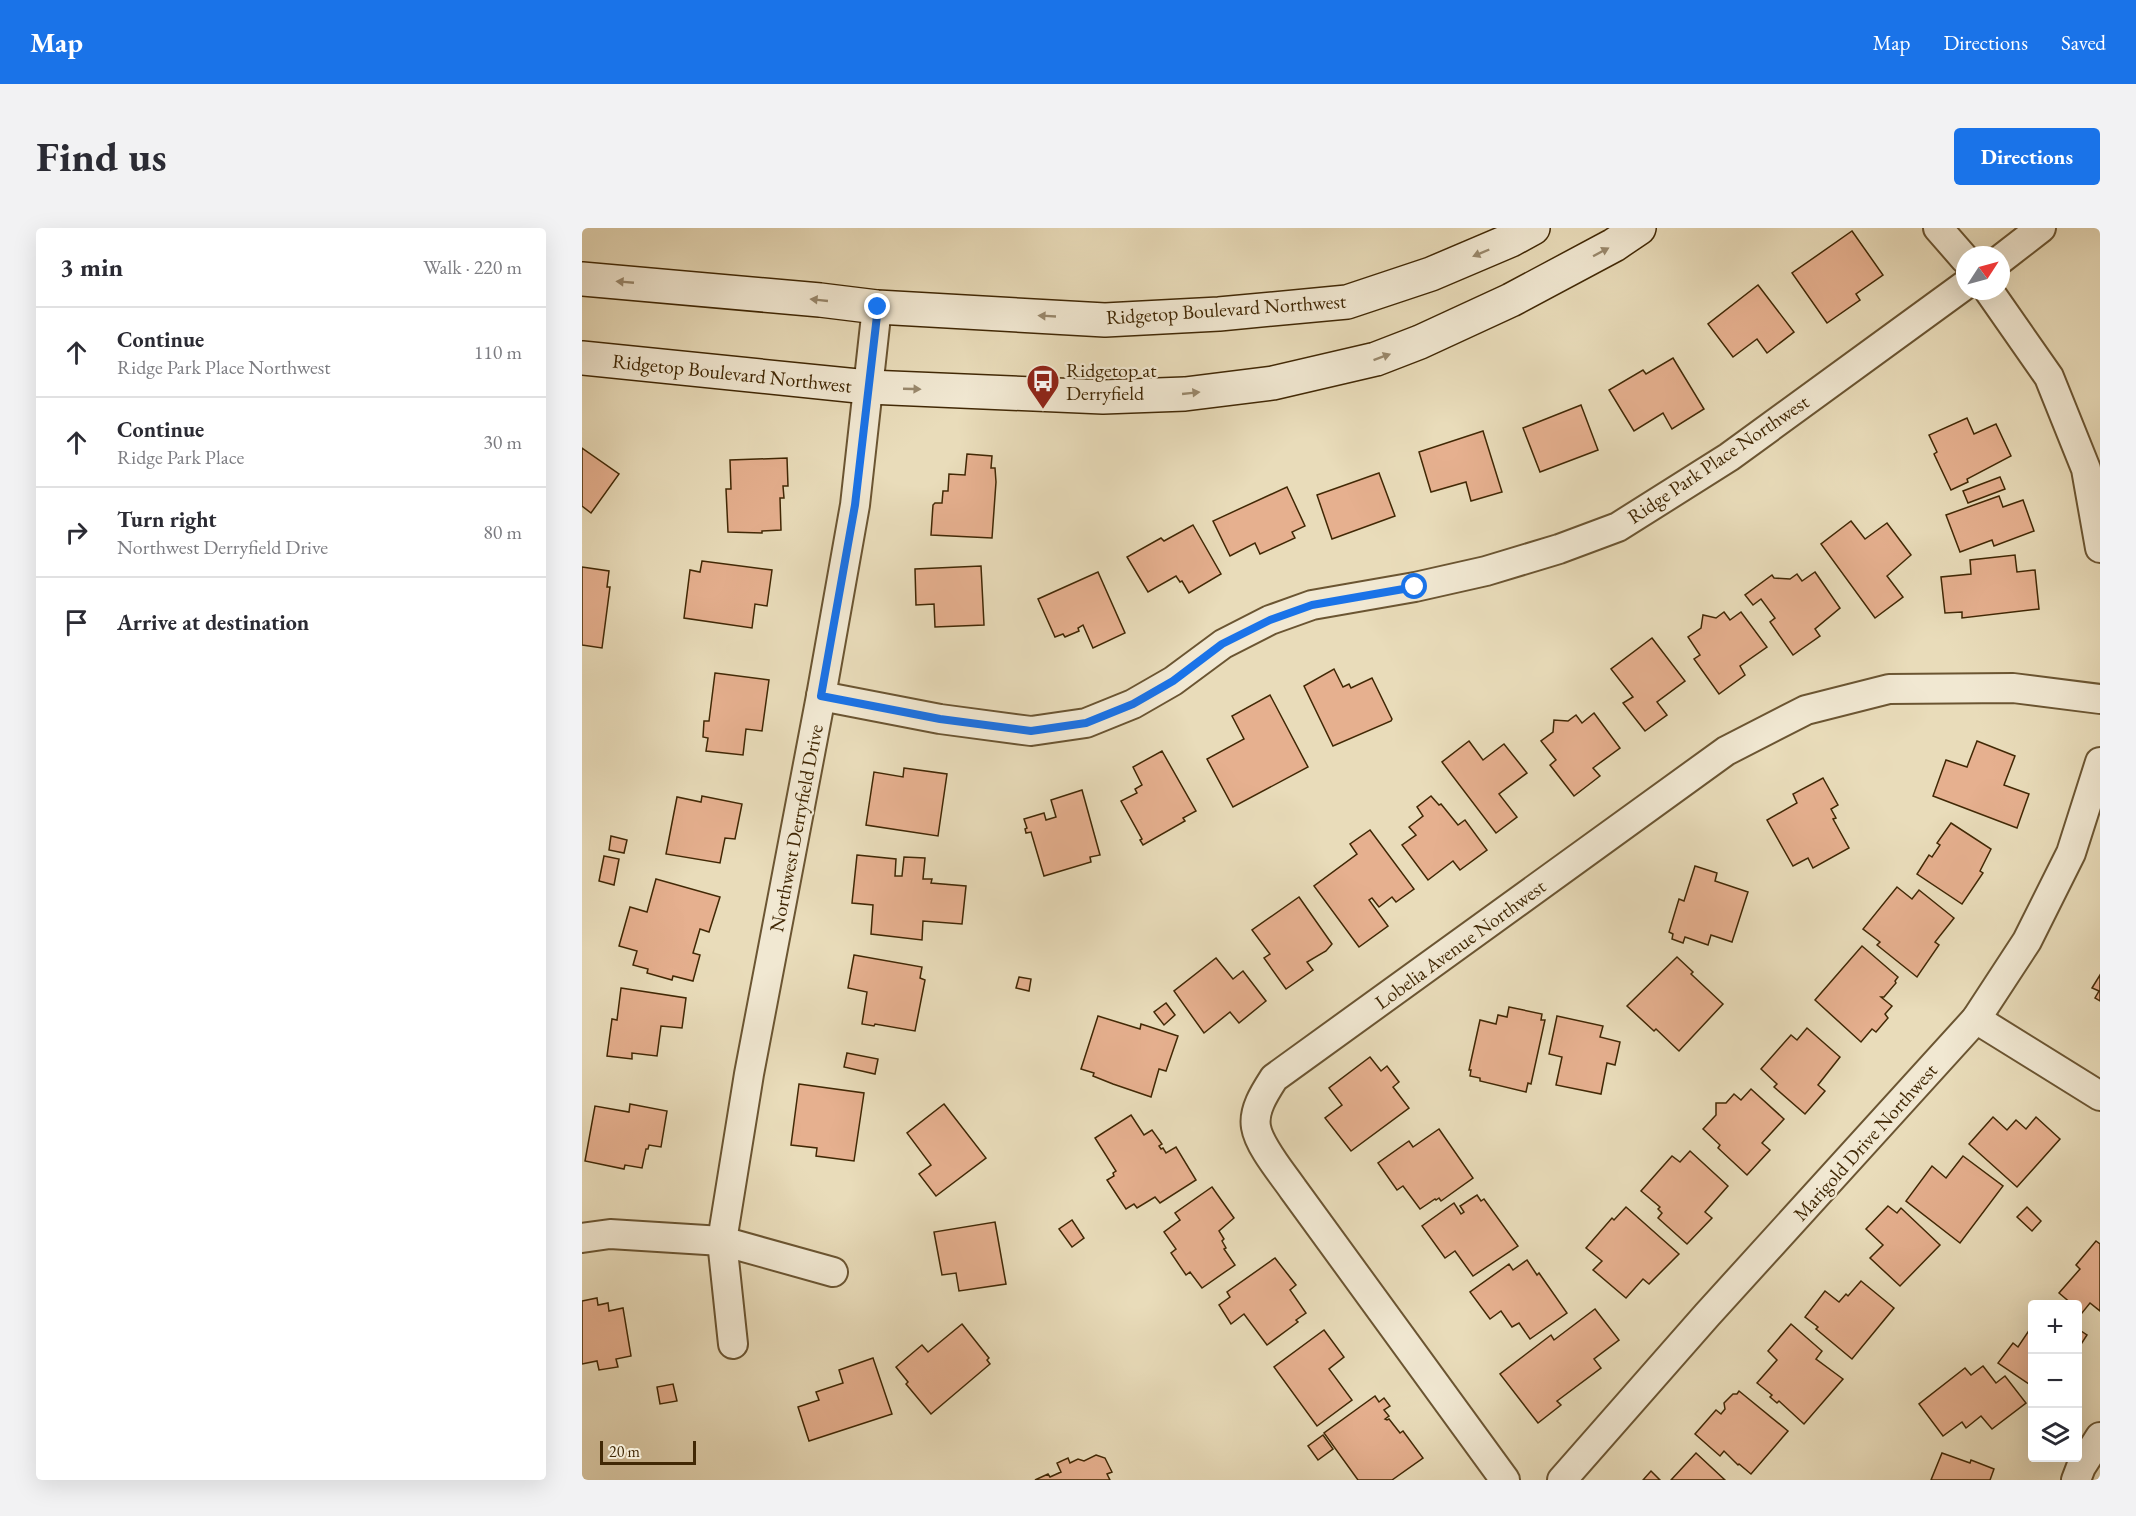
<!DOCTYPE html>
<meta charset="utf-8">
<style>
:root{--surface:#fff;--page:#f2f2f3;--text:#2b2b33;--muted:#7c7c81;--line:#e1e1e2;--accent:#1a73e8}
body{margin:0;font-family:"EB Garamond",serif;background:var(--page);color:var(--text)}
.controls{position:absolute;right:18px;bottom:18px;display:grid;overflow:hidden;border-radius:6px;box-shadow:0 6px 24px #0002}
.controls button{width:54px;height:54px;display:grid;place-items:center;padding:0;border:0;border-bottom:2px solid var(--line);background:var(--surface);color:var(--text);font:30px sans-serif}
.compass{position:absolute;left:1374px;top:18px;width:54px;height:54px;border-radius:50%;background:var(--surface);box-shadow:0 6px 24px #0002;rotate:54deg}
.scale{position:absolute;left:18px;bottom:15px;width:96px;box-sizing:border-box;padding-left:6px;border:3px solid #412805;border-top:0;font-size:16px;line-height:21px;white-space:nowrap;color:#412805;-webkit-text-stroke:4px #f1e8d2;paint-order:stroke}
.stop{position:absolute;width:18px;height:18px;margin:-14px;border:4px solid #1a73e8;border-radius:50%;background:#fff}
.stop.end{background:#1a73e8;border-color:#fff;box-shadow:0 2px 6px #0008}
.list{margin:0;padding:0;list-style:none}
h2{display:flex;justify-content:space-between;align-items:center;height:78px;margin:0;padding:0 24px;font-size:26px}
h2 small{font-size:20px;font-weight:400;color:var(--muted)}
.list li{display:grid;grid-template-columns:39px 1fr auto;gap:18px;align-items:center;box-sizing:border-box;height:90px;padding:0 24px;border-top:2px solid var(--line)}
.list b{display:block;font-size:22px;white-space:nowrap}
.list p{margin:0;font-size:20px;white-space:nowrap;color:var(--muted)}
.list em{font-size:20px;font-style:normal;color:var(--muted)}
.icon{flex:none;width:33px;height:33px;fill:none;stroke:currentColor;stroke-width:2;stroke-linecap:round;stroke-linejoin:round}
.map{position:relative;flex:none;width:1518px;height:1252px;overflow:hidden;border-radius:6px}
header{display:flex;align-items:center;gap:36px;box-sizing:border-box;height:84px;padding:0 30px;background:var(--accent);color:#fff}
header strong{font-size:28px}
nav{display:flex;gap:33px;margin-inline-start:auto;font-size:21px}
.intro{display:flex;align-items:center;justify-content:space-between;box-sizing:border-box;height:144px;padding:0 36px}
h1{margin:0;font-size:42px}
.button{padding:15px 27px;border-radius:6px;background:var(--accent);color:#fff;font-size:21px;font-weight:700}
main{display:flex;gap:36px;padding:0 36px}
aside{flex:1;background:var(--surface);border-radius:6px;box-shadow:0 6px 24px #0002}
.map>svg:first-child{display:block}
.building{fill:#e6b08f;stroke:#412805;stroke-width:1.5}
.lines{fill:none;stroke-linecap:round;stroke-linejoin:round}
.minor-casing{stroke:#6b5532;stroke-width:32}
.secondary-casing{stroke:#412805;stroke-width:36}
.minor{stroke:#f1e8d2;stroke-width:28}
.secondary{stroke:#f1e8d2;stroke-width:33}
.oneway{fill:#99886c}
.route{stroke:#1a73e8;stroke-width:8}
.labels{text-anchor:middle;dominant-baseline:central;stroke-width:4.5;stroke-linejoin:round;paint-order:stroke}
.street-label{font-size:20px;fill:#412805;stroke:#f1e8d2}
.poi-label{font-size:20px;fill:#412805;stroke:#f1e8d2;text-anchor:start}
</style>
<header>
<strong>Map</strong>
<nav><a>Map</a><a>Directions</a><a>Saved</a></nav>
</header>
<div class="intro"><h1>Find us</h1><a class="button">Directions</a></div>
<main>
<aside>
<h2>3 min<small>Walk · 220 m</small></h2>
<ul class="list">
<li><svg class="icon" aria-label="ahead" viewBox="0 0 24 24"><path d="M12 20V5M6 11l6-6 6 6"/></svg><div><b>Continue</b><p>Ridge Park Place Northwest</p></div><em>110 m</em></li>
<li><svg class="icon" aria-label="ahead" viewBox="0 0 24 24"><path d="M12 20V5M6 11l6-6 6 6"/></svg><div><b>Continue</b><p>Ridge Park Place</p></div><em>30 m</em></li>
<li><svg class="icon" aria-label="right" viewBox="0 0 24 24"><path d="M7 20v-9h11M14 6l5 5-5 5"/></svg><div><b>Turn right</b><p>Northwest Derryfield Drive</p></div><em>80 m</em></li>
<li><svg class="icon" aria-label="arrive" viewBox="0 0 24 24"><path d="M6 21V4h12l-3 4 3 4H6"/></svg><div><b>Arrive at destination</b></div></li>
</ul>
</aside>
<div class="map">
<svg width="1518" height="1252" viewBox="0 0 1518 1252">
<rect width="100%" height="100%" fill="#e9dcba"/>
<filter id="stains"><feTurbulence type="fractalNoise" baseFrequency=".00333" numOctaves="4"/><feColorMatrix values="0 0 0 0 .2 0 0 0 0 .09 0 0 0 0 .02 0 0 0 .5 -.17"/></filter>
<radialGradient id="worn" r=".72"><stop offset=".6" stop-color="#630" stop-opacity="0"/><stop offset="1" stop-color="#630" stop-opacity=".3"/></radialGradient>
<g class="building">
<polygon points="1270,3 1301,47 1274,66 1278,72 1245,95 1210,45"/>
<polygon points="1176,57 1212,104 1185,125 1175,111 1151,129 1126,96"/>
<polygon points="1091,130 1122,181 1090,201 1081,185 1052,203 1027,162 1061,142 1064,146"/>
<polygon points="999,177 1016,222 958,244 941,200"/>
<polygon points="1385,190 1392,206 1414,196 1429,228 1385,251 1386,254 1369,262 1352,226 1355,224 1347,207"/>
<polygon points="901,203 920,264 889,273 884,254 849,264 837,224"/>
<polygon points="0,220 37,246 9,285 0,278"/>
<polygon points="385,226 410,228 409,240 413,240 414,254 410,310 349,307 351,277 353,275 360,275 361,263 366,263 367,246 383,247"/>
<polygon points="205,230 206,258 201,258 202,270 198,270 199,302 180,303 180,305 146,304 144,261 149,261 148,232"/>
<polygon points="797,245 813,288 750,311 735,267"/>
<polygon points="1418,249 1423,261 1386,275 1381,263"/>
<polygon points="705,259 723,298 710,304 713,310 678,326 673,315 648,328 631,293"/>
<polygon points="1417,268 1421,279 1441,272 1452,303 1412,318 1410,312 1378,324 1364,287"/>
<polygon points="1269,293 1283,311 1305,295 1329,327 1305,348 1321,369 1293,390 1239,316"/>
<polygon points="611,297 639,346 607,365 600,353 598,354 594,348 566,364 545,329 579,310 582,313"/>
<polygon points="1433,327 1435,344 1453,342 1457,381 1380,390 1380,384 1363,385 1359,349 1389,346 1388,332"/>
<polygon points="120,333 190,342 185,378 173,376 170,400 102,390 108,342 118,344"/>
<polygon points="399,338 402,397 353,399 352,376 334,377 333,341"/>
<polygon points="0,339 27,343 25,359 28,359 20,420 0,417"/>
<polygon points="516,344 543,405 511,420 501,397 496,400 497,403 483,409 481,406 473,409 456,371"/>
<polygon points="1233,344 1258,380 1233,401 1238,408 1211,427 1188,394 1193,390 1179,371 1171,377 1163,367 1190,347 1192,350 1208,351 1215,346 1220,353"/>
<polygon points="1142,384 1148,392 1159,384 1185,419 1158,438 1163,447 1137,466 1112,431 1118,427 1106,409 1119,400 1121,387 1134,390"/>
<polygon points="1070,410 1103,453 1075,474 1085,487 1063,503 1041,475 1051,469 1029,441"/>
<polygon points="752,441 761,459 767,456 769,460 790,450 810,491 809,493 751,518 722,458"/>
<polygon points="133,445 187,452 180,503 164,501 161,527 124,523 126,510 121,509 122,493 127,493"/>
<polygon points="688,467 726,539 651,579 625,531 662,511 650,488"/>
<polygon points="1012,485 1038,520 1011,540 1018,548 992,568 968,537 974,532 959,513 971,504 972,492 986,493 994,487 1000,495"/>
<polygon points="887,513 901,532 922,516 945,545 917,566 935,589 914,605 860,534"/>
<polygon points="1395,513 1433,528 1422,557 1447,566 1435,600 1351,568 1364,532 1385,539"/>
<polygon points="580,523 614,583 601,590 603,593 561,617 558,612 560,611 539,573 555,565 553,561 560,557 551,539"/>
<polygon points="322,540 365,546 356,608 284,597 292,544 321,549"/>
<polygon points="1241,550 1256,577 1249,581 1254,590 1251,591 1267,620 1231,640 1226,630 1211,638 1185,592 1215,575 1211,566"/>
<polygon points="500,562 518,627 508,629 509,634 462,648 449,604 444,605 443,601 445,600 442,591 462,585 464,592 474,589 469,572"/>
<polygon points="120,568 160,576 153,611 143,610 138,635 84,626 95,569 119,574"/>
<polygon points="849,568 857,577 859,576 876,597 883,592 905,622 878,642 871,633 846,652 820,617 834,607 827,599 841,588 835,579"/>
<polygon points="1369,595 1409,621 1398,643 1401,645 1380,676 1335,646 1347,627 1350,629 1358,617 1355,615"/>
<polygon points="788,602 832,661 814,674 810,669 797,679 790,670 787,672 806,698 777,719 732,658 775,626 768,616"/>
<polygon points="29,608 45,612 42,625 27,622"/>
<polygon points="275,627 314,631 313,648 320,648 322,629 343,630 341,651 350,651 349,655 384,658 380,696 341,693 340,712 289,706 291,677 270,675"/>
<polygon points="22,628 37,631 32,657 17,653"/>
<polygon points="1113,638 1135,645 1133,653 1166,664 1150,714 1129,707 1126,717 1103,709 1101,715 1090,711 1091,706 1087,704 1097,671 1102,673"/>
<polygon points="74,651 138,669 127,704 118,701 111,725 118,727 111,753 91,748 90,752 65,745 66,741 51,737 55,723 37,718 48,679 65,684"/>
<polygon points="1315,659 1330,671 1337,662 1372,690 1353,714 1357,717 1335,749 1295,717 1298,714 1281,701"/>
<polygon points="717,669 750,716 744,723 725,734 731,742 704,761 682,730 688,726 670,702"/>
<polygon points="1280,718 1316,749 1313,753 1314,755 1302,769 1299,769 1310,778 1303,786 1306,790 1294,804 1290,801 1279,814 1233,772"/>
<polygon points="272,727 340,739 338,750 343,752 333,803 293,796 292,798 280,796 285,764 266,760"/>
<polygon points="1095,729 1111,744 1109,746 1141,776 1097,823 1074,801 1072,803 1045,778"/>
<polygon points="634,730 651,751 661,743 684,773 657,795 648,784 622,805 592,763"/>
<polygon points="1518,747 1518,773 1513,770 1517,763 1510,760"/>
<polygon points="437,749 449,751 447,763 434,760"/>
<polygon points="39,760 104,770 100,800 79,798 75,828 50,825 50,831 25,828 30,791 35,792"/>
<polygon points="584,775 593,787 582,797 572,784"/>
<polygon points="927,779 960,786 959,792 963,792 949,856 946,855 944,864 898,853 898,850 888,848 889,842 887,842 898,792 914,796 916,787 925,789"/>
<polygon points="516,788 558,801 559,796 596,808 584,843 577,841 569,869 531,856 511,848 512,845 499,841"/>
<polygon points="975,788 1021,798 1018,809 1038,814 1033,837 1025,835 1019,866 974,857 980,829 967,826"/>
<polygon points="1225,800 1258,829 1236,857 1243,863 1223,886 1192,859 1195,856 1179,841 1209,807 1215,812"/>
<polygon points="265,825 296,831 293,846 262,839"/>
<polygon points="788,829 799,843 805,838 817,854 811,859 827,880 769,923 743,890 760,877 747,860"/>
<polygon points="217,856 282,865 272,933 234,928 235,920 209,917"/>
<polygon points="1169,861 1202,891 1180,915 1188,922 1165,947 1136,920 1138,917 1121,901 1134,887 1134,875 1144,875 1152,866 1159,872"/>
<polygon points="48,876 85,883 79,919 67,917 66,921 64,921 60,940 43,937 42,941 3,933 13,878 47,884"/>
<polygon points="362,876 404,930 354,968 337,946 349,937 325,905"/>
<polygon points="549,887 562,907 570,902 580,916 577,918 579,921 581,920 584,925 594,919 614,952 578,975 573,969 555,980 552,976 544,981 525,952 532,948 531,945 534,943 513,910"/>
<polygon points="1411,889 1425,902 1434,892 1444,901 1454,889 1478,911 1435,959 1387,916"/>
<polygon points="857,901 891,950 859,973 857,970 854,972 853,971 838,981 821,958 815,962 796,935 827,913 831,919"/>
<polygon points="1108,923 1146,958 1123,984 1130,990 1105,1016 1076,990 1080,985 1076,981 1078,979 1059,963 1090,928 1098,934"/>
<polygon points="1381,928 1421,958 1378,1015 1324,973 1350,938 1364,950"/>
<polygon points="630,959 652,990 637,1003 642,1011 640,1013 644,1020 642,1021 653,1037 620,1060 608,1044 604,1047 589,1025 594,1021 582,1004 598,992 593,985"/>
<polygon points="895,967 899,973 902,971 936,1018 891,1048 873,1023 863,1030 840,998 872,975 879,986 882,984 878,978"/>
<polygon points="1306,978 1315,985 1319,980 1358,1017 1318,1058 1288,1030 1301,1017 1284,1001"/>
<polygon points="1044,979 1097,1026 1067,1056 1061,1051 1044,1070 1011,1042 1020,1033 1004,1020 1030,990 1032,992"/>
<polygon points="1445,979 1459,993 1450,1003 1435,989"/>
<polygon points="490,992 502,1010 490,1019 477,1001"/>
<polygon points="413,994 424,1056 377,1063 374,1045 360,1047 352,1004"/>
<polygon points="1514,1013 1518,1016 1518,1083 1508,1075 1500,1085 1496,1081 1496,1076 1490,1076 1477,1065 1498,1041 1494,1037"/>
<polygon points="693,1030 714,1057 708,1062 724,1085 714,1092 716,1094 685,1117 662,1086 649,1096 637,1077 648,1069 645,1064"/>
<polygon points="945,1032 955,1047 957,1045 985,1085 948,1111 937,1095 930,1099 919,1083 908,1091 888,1064 927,1036 931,1042"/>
<polygon points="1279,1053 1312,1080 1270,1131 1234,1101 1236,1099 1223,1089 1243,1063 1257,1074 1264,1066 1266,1068"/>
<polygon points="15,1070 16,1077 26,1075 27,1083 41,1080 49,1128 34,1131 36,1139 17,1142 15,1133 0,1136 0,1073"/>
<polygon points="1013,1081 1037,1112 1012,1131 1019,1140 975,1173 979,1177 956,1195 918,1146 969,1107 972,1112"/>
<polygon points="380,1096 407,1130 405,1132 408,1136 349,1186 324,1156 326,1154 314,1139 340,1117 346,1124"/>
<polygon points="1209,1096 1240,1123 1234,1131 1261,1151 1222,1196 1197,1173 1195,1175 1188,1169 1190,1167 1175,1155 1195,1132 1186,1123"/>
<polygon points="1450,1098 1450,1158 1416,1135 1431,1115 1436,1119"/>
<polygon points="1496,1101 1505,1107 1496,1121"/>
<polygon points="742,1102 762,1129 747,1141 770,1172 735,1198 692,1139"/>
<polygon points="291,1130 310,1186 227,1213 216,1179 237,1172 234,1164 261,1155 257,1142"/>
<polygon points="1401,1138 1414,1155 1423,1148 1444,1175 1410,1201 1399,1188 1384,1200 1380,1194 1361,1208 1337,1176 1383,1140 1389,1147"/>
<polygon points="91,1156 95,1173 78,1176 75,1159"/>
<polygon points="1157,1163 1206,1203 1169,1246 1157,1236 1156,1237 1142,1223 1138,1228 1113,1206 1134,1182 1139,1186 1143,1181 1142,1175 1151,1166 1155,1166"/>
<polygon points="793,1168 797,1174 802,1170 808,1178 802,1182 807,1188 803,1191 805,1192 807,1191 818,1205 821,1203 841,1230 810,1252 776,1252 742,1205"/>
<polygon points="741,1207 751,1221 736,1232 726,1218"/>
<polygon points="1114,1225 1143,1252 1089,1252"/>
<polygon points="1360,1225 1388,1235 1389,1232 1412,1241 1408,1252 1349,1252"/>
<polygon points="514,1227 523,1230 530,1244 525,1246 528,1252 453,1252 466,1246 468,1249 479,1244 475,1235 486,1230 488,1235 496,1231 502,1233"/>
<polygon points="1069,1243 1078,1252 1061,1252"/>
</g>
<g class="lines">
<g class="minor-casing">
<g id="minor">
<polyline points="1356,0 1383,31"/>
<polyline points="1419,31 1459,0"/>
<polyline points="1407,63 1467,149 1504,241 1518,320"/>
<polyline points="239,468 358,491 449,503 504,495 551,476 591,453 641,416 688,392 730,377 833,359 904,343 977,321 1036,299 1147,229 1383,57"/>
<polyline points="1394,791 1518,868"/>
<polyline points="0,1010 28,1006 140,1013 251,1044"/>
<polyline points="151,1116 140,1013 167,846 239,468 273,277 295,79"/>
<path d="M 923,1252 L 711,961 C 700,945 677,918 674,899 C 671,882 683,864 692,850 L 1144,523 L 1224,482 L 1307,461 L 1431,460 L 1518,471"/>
<polyline points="980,1252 1125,1087 1394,791 1445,713 1489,625 1518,534"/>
<polyline points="1494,1252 1499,1239 1518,1209"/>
</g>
</g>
<g class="secondary-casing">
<g id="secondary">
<polyline points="0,51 238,72 295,79 523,92 637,86 765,74 849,46 929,12 951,0"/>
<polyline points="0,130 286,159 521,169 603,166 691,155 794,131 838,114 929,72 1032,17 1057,0"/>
</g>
</g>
<use href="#minor" class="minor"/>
<use href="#secondary" class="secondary"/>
</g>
<defs><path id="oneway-solid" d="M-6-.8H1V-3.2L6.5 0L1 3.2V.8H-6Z" transform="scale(1.5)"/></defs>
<g class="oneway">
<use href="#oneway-solid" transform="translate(1019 24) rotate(-28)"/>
<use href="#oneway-solid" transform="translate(899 25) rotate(157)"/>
<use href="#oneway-solid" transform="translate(43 54) rotate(-175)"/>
<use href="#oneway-solid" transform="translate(237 72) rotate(-174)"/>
<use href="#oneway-solid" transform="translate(465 88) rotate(-177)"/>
<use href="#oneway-solid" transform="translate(800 129) rotate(-20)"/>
<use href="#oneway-solid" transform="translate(330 161) rotate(2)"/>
<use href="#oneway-solid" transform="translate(609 165) rotate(-6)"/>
</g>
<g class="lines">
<polyline class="route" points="296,79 273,277 239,468 358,491 449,503 504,495 551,476 591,453 640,416 688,392 730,377 833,359"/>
</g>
<defs>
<g id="bus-pin" transform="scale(1.725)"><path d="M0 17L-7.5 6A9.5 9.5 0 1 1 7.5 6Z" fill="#8f2418" stroke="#f1e8d2"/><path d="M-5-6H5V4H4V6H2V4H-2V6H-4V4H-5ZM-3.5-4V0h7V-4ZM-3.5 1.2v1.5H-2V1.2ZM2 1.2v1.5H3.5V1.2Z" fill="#fff"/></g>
</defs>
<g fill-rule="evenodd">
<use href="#bus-pin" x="461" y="153"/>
</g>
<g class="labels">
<g class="street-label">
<text transform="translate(644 81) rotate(-4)">Ridgetop Boulevard Northwest</text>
<text transform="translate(150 145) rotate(6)">Ridgetop Boulevard Northwest</text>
<text transform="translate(1136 231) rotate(-34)">Ridge Park Place Northwest</text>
<text transform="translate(214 600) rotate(-79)">Northwest Derryfield Drive</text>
<text transform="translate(878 716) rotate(-36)">Lobelia Avenue Northwest</text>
<text transform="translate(1283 914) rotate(-48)">Marigold Drive Northwest</text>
</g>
<g class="poi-label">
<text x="484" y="142">Ridgetop at<tspan x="484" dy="23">Derryfield</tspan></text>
</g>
</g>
<rect width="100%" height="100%" filter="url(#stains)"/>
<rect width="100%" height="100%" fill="url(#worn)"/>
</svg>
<div class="controls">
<button>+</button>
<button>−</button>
<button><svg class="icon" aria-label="layers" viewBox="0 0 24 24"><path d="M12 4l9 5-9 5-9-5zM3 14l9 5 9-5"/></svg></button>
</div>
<svg class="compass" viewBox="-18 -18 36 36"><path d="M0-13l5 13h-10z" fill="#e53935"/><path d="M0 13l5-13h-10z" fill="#7c7c81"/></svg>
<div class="scale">20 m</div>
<div class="stop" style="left:833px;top:359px"></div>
<div class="stop end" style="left:296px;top:79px"></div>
</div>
</main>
